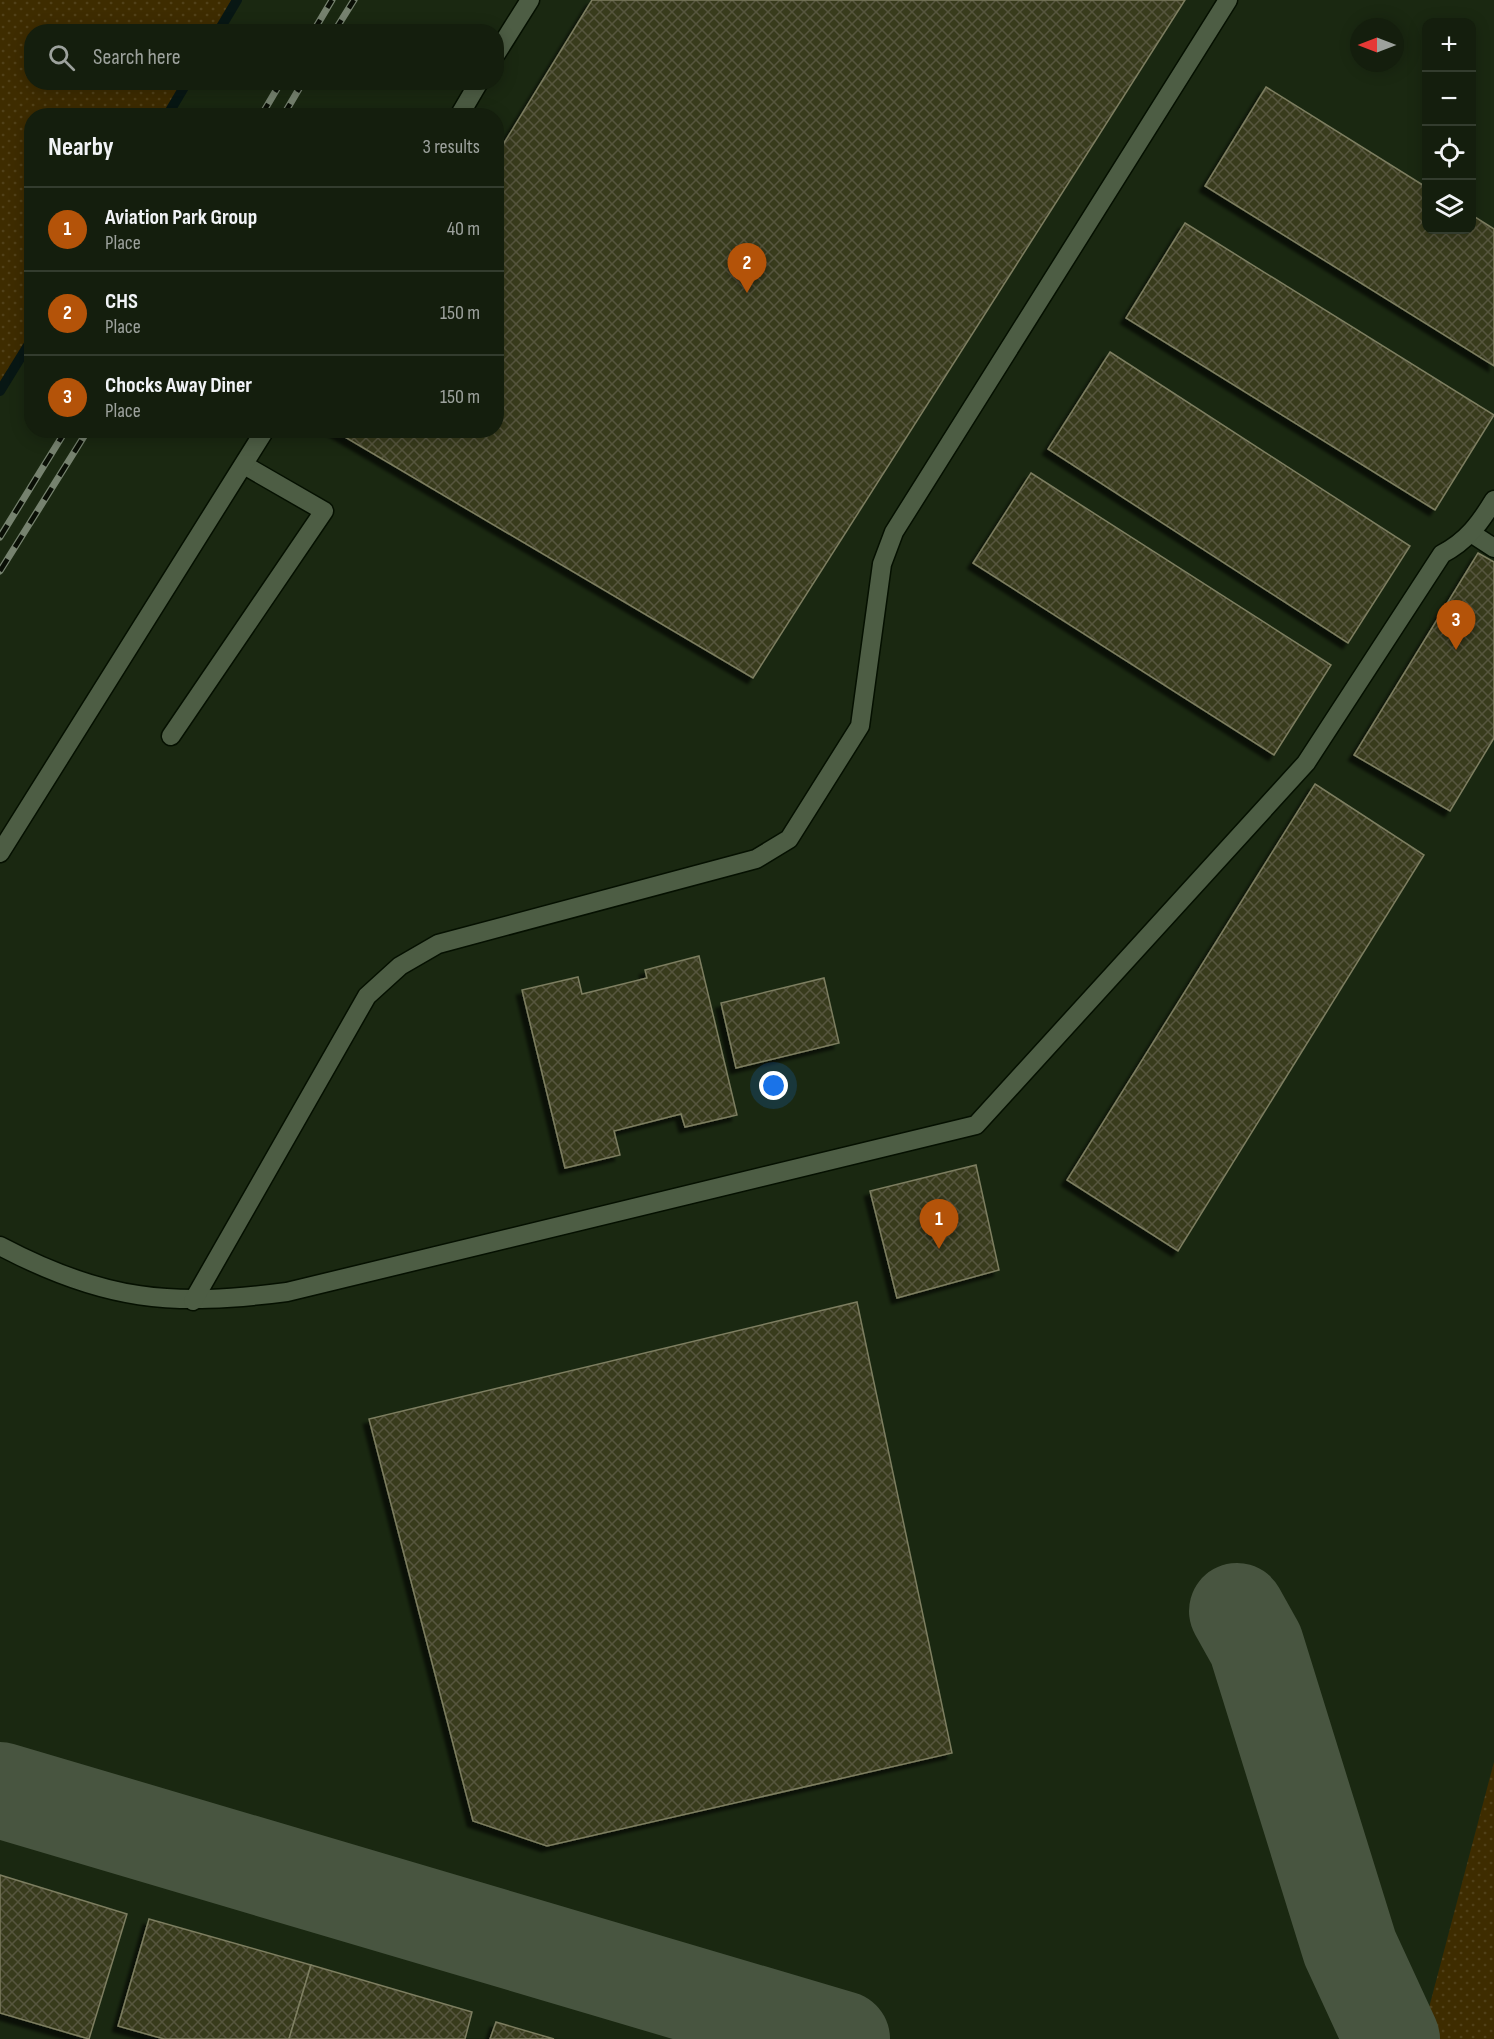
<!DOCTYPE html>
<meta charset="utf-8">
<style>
:root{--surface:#141e0d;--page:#212b1b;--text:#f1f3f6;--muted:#9da29d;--line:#333c2e;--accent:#b45309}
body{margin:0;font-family:"Sofia Sans Condensed",sans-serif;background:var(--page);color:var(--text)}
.controls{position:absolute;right:18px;top:18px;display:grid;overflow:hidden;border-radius:12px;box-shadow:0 3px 15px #0003}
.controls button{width:54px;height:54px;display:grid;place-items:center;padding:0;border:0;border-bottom:2px solid var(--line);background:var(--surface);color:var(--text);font:30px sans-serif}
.compass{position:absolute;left:1350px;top:18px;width:54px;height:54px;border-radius:50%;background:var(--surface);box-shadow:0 3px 15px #0003;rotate:270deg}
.you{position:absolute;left:774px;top:1086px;width:21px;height:21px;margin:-15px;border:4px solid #fff;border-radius:50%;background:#1a73e8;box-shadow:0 0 0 9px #1a73e833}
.badge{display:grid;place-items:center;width:39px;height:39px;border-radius:50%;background:var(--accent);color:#fff;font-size:20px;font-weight:700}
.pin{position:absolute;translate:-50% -50px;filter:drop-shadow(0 2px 3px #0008)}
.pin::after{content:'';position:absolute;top:32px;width:21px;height:18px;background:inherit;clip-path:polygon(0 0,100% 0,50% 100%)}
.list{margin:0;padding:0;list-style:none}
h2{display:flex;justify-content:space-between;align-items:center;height:78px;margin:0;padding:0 24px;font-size:26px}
h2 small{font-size:20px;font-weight:400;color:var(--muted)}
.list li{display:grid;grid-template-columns:39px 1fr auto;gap:18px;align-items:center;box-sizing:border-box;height:84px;padding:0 24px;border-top:2px solid var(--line)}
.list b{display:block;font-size:22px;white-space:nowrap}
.list p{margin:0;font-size:20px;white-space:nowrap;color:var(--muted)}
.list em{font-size:20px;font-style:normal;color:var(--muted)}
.icon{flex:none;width:33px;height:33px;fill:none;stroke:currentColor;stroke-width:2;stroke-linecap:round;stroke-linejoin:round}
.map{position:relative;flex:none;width:1494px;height:2039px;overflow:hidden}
.search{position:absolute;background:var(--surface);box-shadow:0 3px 15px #0003;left:24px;top:24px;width:480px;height:66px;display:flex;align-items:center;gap:15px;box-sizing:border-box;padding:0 21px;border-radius:24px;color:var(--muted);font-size:22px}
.panel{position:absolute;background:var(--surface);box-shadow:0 3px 15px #0003;left:24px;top:108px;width:480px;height:330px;border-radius:24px}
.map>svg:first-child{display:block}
.grass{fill:url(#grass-dots)}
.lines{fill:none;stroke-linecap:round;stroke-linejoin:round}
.stream{stroke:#081714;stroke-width:10}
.taxiway{stroke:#485540;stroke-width:96}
.building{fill:url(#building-cross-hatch);stroke:#7d7e60;stroke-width:1.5;filter:url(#shadow)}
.lane-casing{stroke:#051000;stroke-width:21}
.lane{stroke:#4d5d44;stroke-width:18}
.rail-casing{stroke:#76826f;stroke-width:7}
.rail{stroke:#090e05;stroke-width:4.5;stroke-dasharray:14;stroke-linecap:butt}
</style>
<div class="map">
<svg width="1494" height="2039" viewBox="0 0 1494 2039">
<defs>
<pattern id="grass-dots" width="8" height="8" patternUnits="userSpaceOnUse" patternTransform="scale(1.5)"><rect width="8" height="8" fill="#3e2c00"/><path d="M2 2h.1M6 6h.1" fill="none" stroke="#514119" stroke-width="1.8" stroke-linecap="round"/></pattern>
<pattern id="building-cross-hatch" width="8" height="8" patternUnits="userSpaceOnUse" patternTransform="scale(1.5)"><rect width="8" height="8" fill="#393a1e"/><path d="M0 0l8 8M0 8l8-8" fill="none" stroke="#56573e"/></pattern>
<filter id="shadow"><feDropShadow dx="-5.5" dy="5.5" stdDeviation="1.5" flood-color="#0009"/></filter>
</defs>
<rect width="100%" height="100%" fill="#1a2811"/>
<g class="grass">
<polygon points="0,0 237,0 218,31 32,32 32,82 187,83 167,115 32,116 31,339 0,391"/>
<polygon points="1494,1762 1494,2039 1436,2039 1426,2019"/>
</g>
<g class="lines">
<g class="stream">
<polyline points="218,32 237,0"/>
<polyline points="167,116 187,82"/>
<polyline points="0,391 32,339"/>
</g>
<g class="taxiway">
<polyline points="1237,1611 1256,1645 1350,1948 1392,2039"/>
<polyline points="0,1790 842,2039"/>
</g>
</g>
<g class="building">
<polygon points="592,0 1185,0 753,678 333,430 496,430 496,156"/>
<polygon points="1266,87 1426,187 1426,230 1472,230 1472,215 1494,229 1494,366 1205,186"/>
<polygon points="1185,223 1494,415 1435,510 1126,318"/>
<polygon points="1110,352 1410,546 1348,643 1048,449"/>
<polygon points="1031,473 1331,665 1274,755 973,563"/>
<polygon points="1478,553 1494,562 1494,738 1450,811 1354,755"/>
<polygon points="1315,784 1424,855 1178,1251 1067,1180"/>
<polygon points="699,956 737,1115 685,1127 681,1114 614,1131 620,1155 565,1168 522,990 578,977 582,994 647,978 645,970"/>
<polygon points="824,978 839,1043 736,1068 721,1003"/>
<polygon points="976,1165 999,1270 897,1298 870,1191"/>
<polygon points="857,1302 952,1753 547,1846 473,1821 369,1419"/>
<polygon points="0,1875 127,1914 89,2039 0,2013"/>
<polygon points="149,1919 311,1965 289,2039 164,2039 118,2026"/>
<polygon points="311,1965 472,2012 465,2039 289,2039"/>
<polygon points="496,2022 554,2039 490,2039"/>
</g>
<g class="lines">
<g class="lane-casing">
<g id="lane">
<polyline points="496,54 530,0"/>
<polyline points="459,116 479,82"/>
<polyline points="1471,533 1494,548"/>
<polyline points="171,736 324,511 244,465"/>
<polyline points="0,853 265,430"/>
<path d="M 0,1246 C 104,1301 172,1307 287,1292 L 976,1125 L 1306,763 L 1442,554 C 1467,541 1480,523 1494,500"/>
<polyline points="193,1301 367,996 400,966 438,944 756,859 789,839 860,726 882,564 894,532 1228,0"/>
</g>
</g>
<use href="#lane" class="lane"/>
<g class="rail-casing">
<g id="rail">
<polyline points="313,32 332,0"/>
<polyline points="334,32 354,0"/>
<polyline points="261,116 281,82"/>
<polyline points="283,116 303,82"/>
<polyline points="0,537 66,430"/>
<polyline points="0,571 88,430"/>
</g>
</g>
<use href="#rail" class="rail"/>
</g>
</svg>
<div class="controls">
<button>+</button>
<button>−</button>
<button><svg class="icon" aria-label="locate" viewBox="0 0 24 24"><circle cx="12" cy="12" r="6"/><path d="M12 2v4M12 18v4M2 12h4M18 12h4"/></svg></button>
<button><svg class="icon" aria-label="layers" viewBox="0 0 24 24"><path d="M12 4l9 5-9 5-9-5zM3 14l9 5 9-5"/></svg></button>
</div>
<svg class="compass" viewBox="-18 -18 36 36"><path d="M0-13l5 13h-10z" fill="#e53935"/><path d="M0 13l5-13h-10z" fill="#9da29d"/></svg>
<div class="you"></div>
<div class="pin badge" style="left:939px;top:1249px">1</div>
<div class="pin badge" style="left:747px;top:293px">2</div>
<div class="pin badge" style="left:1456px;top:650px">3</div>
<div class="search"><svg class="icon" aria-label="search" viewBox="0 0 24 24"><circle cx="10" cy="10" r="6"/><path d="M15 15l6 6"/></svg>Search here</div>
<section class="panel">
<h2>Nearby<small>3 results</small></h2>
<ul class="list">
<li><span class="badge">1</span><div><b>Aviation Park Group</b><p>Place</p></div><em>40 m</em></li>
<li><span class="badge">2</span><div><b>CHS</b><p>Place</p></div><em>150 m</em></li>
<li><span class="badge">3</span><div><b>Chocks Away Diner</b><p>Place</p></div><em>150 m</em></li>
</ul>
</section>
</div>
